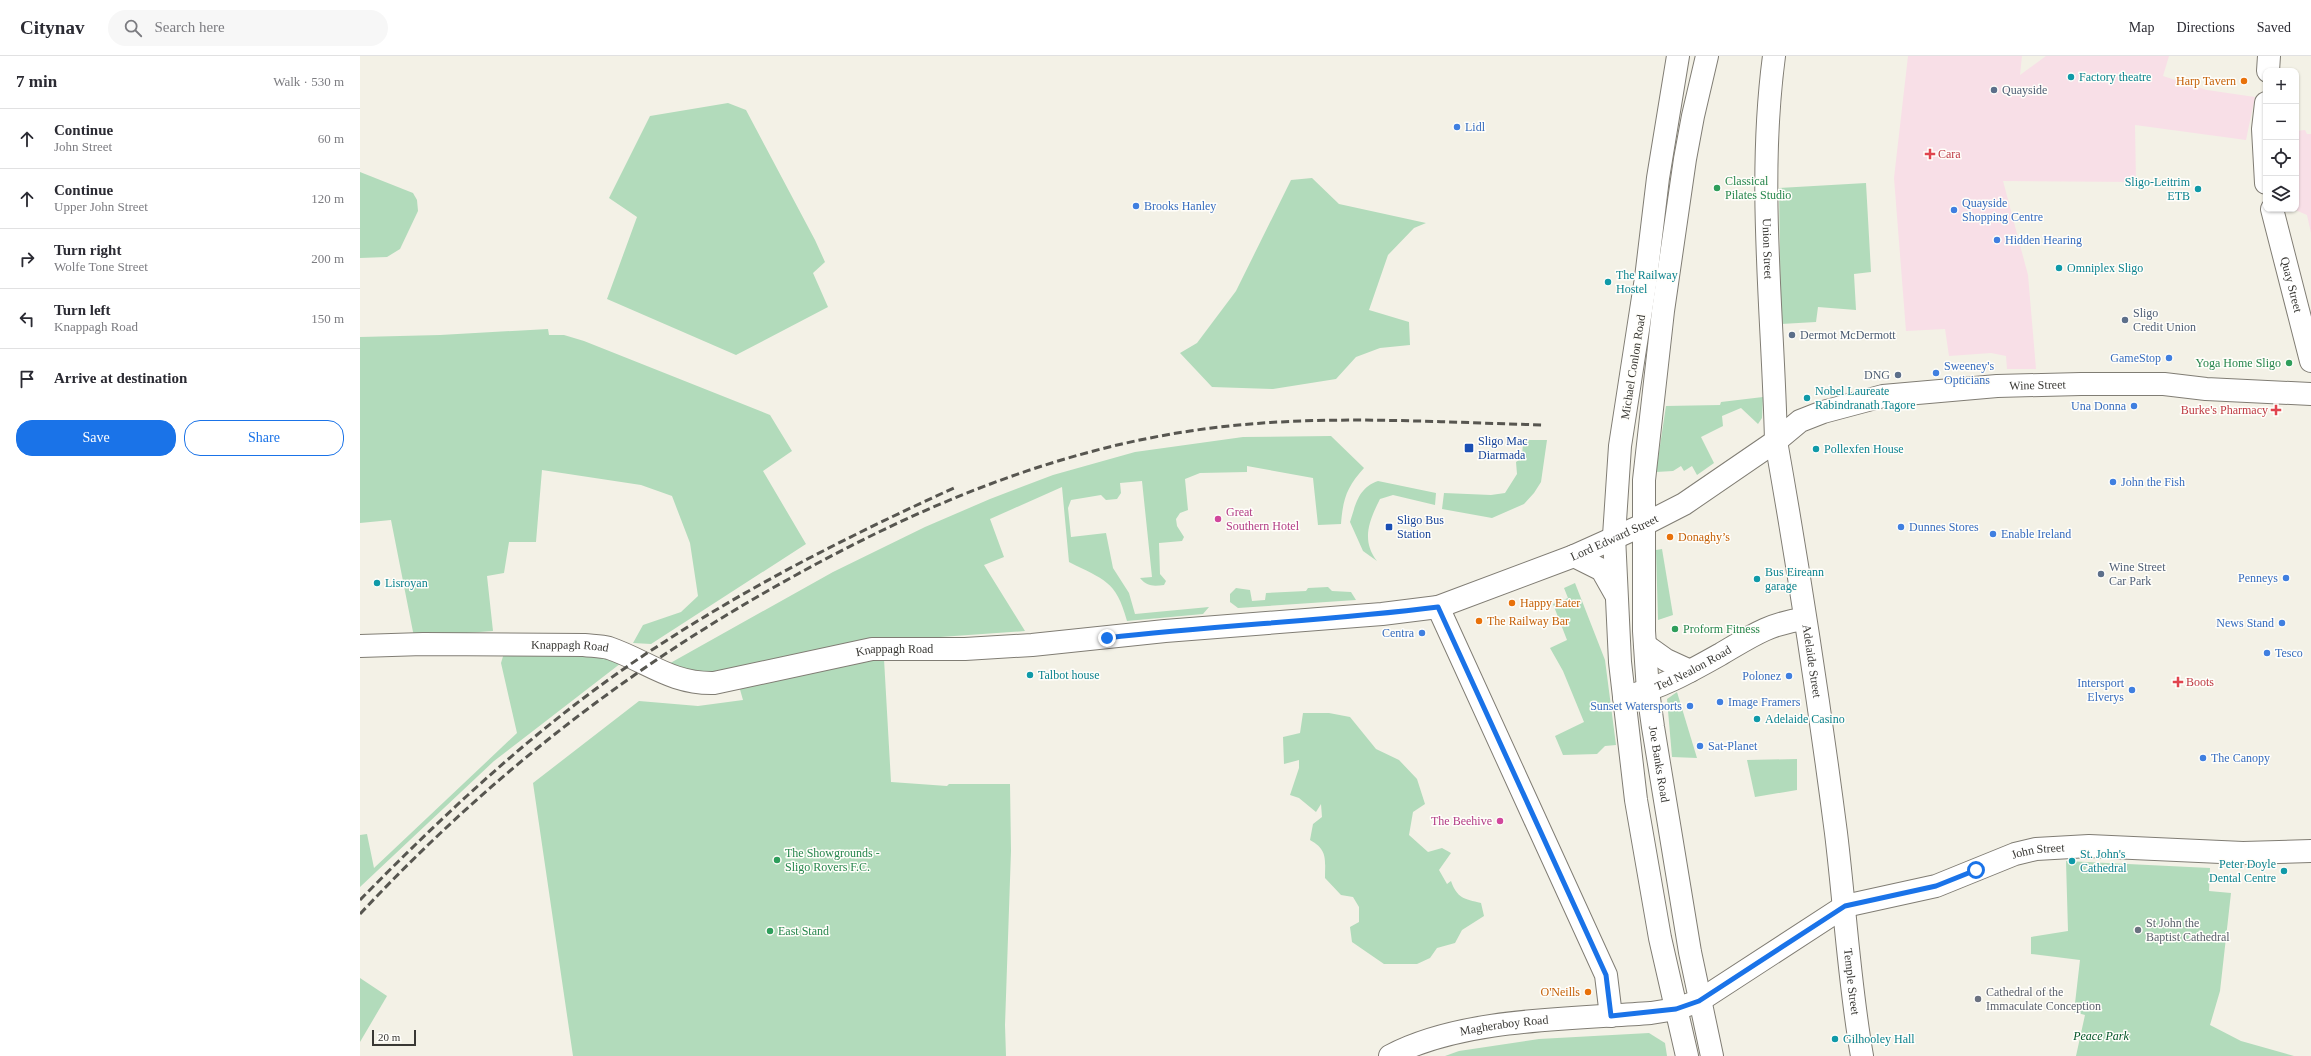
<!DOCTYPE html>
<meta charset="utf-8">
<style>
:root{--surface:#fff;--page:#f7f7f7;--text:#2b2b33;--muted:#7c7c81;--line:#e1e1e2;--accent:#1a73e8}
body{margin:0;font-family:Georgia,serif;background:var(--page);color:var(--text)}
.controls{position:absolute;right:12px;top:12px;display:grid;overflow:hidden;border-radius:8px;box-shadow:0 1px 3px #0004}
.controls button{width:36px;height:36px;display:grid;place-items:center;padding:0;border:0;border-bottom:1px solid var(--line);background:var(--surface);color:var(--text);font:20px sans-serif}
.scale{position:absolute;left:12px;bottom:10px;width:44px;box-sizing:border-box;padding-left:4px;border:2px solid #393834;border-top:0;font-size:11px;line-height:14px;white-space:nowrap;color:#393834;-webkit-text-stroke:3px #fffefa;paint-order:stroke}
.stop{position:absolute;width:12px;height:12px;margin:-9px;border:3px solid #1a73e8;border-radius:50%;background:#fff}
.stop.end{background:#1a73e8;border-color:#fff;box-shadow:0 1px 4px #0008}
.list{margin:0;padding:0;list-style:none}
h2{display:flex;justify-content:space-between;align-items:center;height:52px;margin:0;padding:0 16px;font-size:17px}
h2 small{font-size:13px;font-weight:400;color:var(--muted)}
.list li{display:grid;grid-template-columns:26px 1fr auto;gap:12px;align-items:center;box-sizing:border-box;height:60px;padding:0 16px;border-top:1px solid var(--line)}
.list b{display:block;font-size:15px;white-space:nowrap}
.list p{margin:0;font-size:13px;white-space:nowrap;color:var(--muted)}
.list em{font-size:13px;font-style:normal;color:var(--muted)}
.actions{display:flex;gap:8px;padding:12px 16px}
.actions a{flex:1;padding:9px 0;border:1px solid var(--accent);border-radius:16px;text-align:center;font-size:14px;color:var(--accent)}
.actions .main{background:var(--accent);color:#fff}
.icon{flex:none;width:22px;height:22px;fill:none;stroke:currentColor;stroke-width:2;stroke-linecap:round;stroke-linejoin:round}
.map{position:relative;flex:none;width:1951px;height:1000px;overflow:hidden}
header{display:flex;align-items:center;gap:24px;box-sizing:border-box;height:56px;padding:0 20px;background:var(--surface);border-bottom:1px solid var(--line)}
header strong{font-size:19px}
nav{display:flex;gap:22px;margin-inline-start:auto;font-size:14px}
.search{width:280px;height:36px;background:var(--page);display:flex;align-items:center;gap:10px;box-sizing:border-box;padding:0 14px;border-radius:22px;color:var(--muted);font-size:15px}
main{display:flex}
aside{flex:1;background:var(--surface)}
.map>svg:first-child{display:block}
.commercial{fill:#f8dfe7}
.green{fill:#b2dbbb}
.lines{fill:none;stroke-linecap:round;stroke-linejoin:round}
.tertiary-casing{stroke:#807d74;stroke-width:24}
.secondary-casing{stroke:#807d74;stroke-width:24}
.trunk-casing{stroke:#807d74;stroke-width:24}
.tertiary{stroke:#fff;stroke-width:22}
.secondary{stroke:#fff;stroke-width:22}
.trunk{stroke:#fff;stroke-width:22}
.rail{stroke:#575650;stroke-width:3;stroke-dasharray:8 4;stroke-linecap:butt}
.route{stroke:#1a73e8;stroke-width:5}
.culture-dot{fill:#0f9aa8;stroke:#fffefa;stroke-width:1.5}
.food-dot{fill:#e8710a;stroke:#fffefa;stroke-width:1.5}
.service-dot{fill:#5c6f8a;stroke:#fffefa;stroke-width:1.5}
.shop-dot{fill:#3f7fe0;stroke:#fffefa;stroke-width:1.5}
.health-dot{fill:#e0444e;stroke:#fffefa;stroke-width:1.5}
.leisure-dot{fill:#2e9e5b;stroke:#fffefa;stroke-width:1.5}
.transit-dot{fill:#1a4fb4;stroke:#fffefa;stroke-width:1.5}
.hotel-dot{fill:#d1479c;stroke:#fffefa;stroke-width:1.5}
.worship-dot{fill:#6b7280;stroke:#fffefa;stroke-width:1.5}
.labels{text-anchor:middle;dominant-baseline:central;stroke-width:3;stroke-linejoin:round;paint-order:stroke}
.culture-label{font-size:12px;fill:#0d838f;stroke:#fffefa;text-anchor:start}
.food-label{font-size:12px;fill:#c56008;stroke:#fffefa;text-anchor:start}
.service-label{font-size:12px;fill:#4e5e75;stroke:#fffefa;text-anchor:start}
.shop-label{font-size:12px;fill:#366cbe;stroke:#fffefa;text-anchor:start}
.health-label{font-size:12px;fill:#be3a42;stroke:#fffefa;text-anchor:start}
.leisure-label{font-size:12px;fill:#27864d;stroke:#fffefa;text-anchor:start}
.street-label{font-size:12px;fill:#393834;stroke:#fffefa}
.transit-label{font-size:12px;fill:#164399;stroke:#fffefa;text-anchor:start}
.hotel-label{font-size:12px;fill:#b23c85;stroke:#fffefa;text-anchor:start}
.worship-label{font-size:12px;fill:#5b616d;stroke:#fffefa;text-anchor:start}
.park-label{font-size:12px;font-style:italic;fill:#005427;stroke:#fffefa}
</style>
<header>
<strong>Citynav</strong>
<div class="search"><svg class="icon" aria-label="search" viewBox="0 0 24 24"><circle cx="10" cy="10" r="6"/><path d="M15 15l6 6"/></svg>Search here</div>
<nav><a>Map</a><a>Directions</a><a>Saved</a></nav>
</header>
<main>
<aside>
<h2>7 min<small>Walk · 530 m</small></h2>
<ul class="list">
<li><svg class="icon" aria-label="ahead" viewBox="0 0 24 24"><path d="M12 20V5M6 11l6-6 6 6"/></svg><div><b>Continue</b><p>John Street</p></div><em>60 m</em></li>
<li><svg class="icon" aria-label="ahead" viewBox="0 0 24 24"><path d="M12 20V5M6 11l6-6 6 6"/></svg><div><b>Continue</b><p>Upper John Street</p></div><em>120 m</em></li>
<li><svg class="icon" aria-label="right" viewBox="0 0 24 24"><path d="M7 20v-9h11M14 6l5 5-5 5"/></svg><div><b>Turn right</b><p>Wolfe Tone Street</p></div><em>200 m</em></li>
<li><svg class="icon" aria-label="left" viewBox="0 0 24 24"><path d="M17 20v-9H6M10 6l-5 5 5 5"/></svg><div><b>Turn left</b><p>Knappagh Road</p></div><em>150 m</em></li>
<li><svg class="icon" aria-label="arrive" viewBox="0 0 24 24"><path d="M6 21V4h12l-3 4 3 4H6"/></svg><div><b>Arrive at destination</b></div></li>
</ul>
<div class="actions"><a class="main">Save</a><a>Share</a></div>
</aside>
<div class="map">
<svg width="1951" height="1000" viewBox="0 0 1951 1000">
<rect width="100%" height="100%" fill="#f3f1e6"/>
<g class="commercial">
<polygon points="1548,0 1662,0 1660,19 1686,0 1809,0 1803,20 1847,34 1895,41 1886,84 1775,69 1776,126 1643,125 1668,219 1676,313 1647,313 1646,300 1631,297 1589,300 1585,273 1546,275 1534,122"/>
<polygon points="1945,74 1947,78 1951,78 1951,177 1947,159 1933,153 1936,153 1936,75"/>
</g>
<g class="green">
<polygon points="368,47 386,54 455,184 465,206 453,217 468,251 376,299 247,243 277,161 249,142 290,60"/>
<polygon points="0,116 53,137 57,144 58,155 40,193 27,201 0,202"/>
<polygon points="952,122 979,148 1066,167 1054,172 1028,199 1009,254 1049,266 1050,289 1020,292 996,301 976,323 913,333 852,331 820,297 837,287 876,235 931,124"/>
<polygon points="1506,127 1511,216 1494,218 1496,254 1458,251 1456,266 1421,268 1419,132"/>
<polygon points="188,273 189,279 204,279 224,285 410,359 432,395 403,415 446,488 291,588 273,587 283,569 321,556 338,540 330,487 312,440 281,429 182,414 176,486 149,486 144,517 127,520 133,575 54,581 31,464 0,467 0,281 80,279"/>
<polygon points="1403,341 1402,362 1398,368 1381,352 1362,360 1363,370 1341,381 1354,407 1337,419 1332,410 1324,415 1321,410 1313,415 1296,416 1306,350 1360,349 1361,346"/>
<path d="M 971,380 L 1004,412 C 987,431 983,442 981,468 L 958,469 L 953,422 L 887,410 L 887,416 L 840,417 L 825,423 L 828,454 L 820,457 L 816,463 L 817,470 L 824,481 L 822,485 L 799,487 L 800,518 L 806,525 L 804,529 C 794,530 787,531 780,522 L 792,521 L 782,425 L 760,427 L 761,437 L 757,443 L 746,444 L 741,439 L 711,444 L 708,452 L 711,481 L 746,477 L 753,512 L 769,537 L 775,558 L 849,551 L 843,558 L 767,565 C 756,524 744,524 709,506 L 702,431 L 630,463 L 644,501 L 624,509 L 665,575 L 510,586 L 354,620 L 305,610 L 473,516 L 565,471 L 630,443 L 693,419 L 775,396 L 883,381 Z"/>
<polygon points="1163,384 1187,384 1181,426 1174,437 1164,448 1132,462 1082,453 1084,437 1131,439 1145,437 1157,418 1156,406 1162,402"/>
<path d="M 1018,425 L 1076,437 L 1075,449 L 1033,439 L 1020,443 C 1009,465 1001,484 1017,505 L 1003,495 L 990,466 C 996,448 998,432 1018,425 Z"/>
<polygon points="1302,493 1313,559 1298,564 1296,494"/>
<polygon points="1215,527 1245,604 1256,689 1245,690 1237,698 1203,699 1195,680 1224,666 1203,615 1190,592 1207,584 1193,548 1208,542 1204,532"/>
<polygon points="968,531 972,535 991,536 996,544 878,552 870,546 870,538 876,532 890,534 892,545 905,544 906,537 946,535 948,532"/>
<polygon points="224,595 265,604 134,705 0,831 0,779 7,778 14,812 157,677 141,607 144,597"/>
<polygon points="524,603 531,726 587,730 589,728 650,728 651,795 645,969 646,1000 213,1000 173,727 279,645 338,650 383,644 379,630 450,612"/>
<polygon points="1317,636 1337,702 1312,701 1307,643"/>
<path d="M 943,657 L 969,657 L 990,661 L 1016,693 L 1039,704 L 1057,723 L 1065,748 L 1053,756 L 1049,779 L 1068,796 L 1082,792 L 1091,797 L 1079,814 L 1087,828 L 1091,825 C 1097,842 1104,843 1121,847 L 1124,860 L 1102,874 L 1095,887 L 1077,892 L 1070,902 L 1057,908 L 1024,908 L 992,886 L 990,871 L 999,866 L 999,851 L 993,841 L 981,839 L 965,822 C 965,803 968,794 950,784 L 953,768 L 962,761 L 961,748 L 956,756 L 939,742 L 930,739 L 939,712 L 939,704 L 924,708 L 923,681 L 940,677 Z"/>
<polygon points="1437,703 1437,734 1395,741 1387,704"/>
<polygon points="1706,805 1850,812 1849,835 1871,837 1860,935 1850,969 1881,985 1934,1000 1716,1000 1725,959 1714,956 1720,904 1671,898 1671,881 1708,875"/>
<polygon points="0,922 27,940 0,986"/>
<polygon points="1289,977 1305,987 1307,1000 1085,1000 1099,995 1179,983"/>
</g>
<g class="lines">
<g class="tertiary-casing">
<g id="tertiary">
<path id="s1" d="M 1414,0 C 1397,128 1413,257 1416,385"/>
<polyline points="1908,15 1909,0"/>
<polyline points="1906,47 1903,73 1906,127"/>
<path id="s2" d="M 1912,153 L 1951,305"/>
<polyline points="1078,551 1246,919 1251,960"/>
<path id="s3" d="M 1264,641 C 1299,633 1329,616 1361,598 C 1390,581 1410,567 1444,563"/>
<path id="s4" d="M 1030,1000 C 1101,962 1211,963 1291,957 L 1316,953 L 1339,945 L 1485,850 L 1576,830 L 1655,798 L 1676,793 L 1729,790 L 1883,797 L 1951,795"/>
</g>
</g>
<g class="secondary-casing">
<g id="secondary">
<path id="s5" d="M 1416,385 C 1439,515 1459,646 1476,777 C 1485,851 1489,926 1502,1000"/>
<path id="s6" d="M 0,590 L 63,588 L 224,589 C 232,590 241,590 249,592 C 287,605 311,628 354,627 L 512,593 L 605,593 L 672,589 L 805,575 L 1022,558 L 1078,551 L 1214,500 L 1283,469 L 1324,448 L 1416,385 L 1440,365 L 1463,356 L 1523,340 L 1637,330 L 1721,328 L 1804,328 L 1846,333 L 1951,338"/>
</g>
</g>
<g class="trunk-casing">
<g id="trunk">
<polyline points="1318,0 1298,122 1286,222 1260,390 1254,480 1260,606 1276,744 1300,882 1327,1000"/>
<path id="s7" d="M 1347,0 L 1333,60 L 1325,103 L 1303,255 L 1284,424 L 1284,575 L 1288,635 L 1293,671 L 1330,896 L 1352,1000"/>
<polyline points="1214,500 1242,514 1255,537"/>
<polyline points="1285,589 1306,604 1330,615"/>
</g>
</g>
<use href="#tertiary" class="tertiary"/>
<use href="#secondary" class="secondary"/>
<use href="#trunk" class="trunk"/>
<g class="rail">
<path d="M 0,844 C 92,750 190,659 301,588 C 395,527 495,477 596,431"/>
<path d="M 0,858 C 129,720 270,610 436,519 C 559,451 690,396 830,375 C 947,357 1066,366 1184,369"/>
</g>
</g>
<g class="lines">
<path class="route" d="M 747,582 C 857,569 968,565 1078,551 L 1246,919 L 1251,960 L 1316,953 L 1339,945 L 1485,850 L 1576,830 L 1616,814"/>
</g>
<g class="culture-dot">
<circle cx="1711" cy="21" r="4"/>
<circle cx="1838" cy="133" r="4"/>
<circle cx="1699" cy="212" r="4"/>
<circle cx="1248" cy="226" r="4"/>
<circle cx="1447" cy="342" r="4"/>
<circle cx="1456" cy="393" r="4"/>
<circle cx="1397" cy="523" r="4"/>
<circle cx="17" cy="527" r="4"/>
<circle cx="670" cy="619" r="4"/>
<circle cx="1397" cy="663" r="4"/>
<circle cx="1712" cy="805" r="4"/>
<circle cx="1924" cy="815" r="4"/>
<circle cx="1475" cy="983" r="4"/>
</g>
<g class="food-dot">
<circle cx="1884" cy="25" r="4"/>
<circle cx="1310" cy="481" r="4"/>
<circle cx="1152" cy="547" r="4"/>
<circle cx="1119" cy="565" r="4"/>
<circle cx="1228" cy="936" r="4"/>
</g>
<g class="service-dot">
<circle cx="1634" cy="34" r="4"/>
<circle cx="1765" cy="264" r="4"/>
<circle cx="1432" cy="279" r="4"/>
<circle cx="1538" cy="319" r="4"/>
<circle cx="1741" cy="518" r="4"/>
</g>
<g class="shop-dot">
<circle cx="1097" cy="71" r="4"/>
<circle cx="776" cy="150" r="4"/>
<circle cx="1594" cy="154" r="4"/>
<circle cx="1637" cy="184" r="4"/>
<circle cx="1809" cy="302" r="4"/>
<circle cx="1576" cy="317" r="4"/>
<circle cx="1774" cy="350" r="4"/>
<circle cx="1753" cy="426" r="4"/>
<circle cx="1541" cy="471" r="4"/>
<circle cx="1633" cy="478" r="4"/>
<circle cx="1926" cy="522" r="4"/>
<circle cx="1922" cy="567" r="4"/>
<circle cx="1062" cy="577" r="4"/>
<circle cx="1907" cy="597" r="4"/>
<circle cx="1429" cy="620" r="4"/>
<circle cx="1772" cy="634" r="4"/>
<circle cx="1360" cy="646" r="4"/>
<circle cx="1330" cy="650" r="4"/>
<circle cx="1340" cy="690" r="4"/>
<circle cx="1843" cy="702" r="4"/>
</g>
<g class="health-dot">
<path d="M1568 92h4v4h4v4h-4v4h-4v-4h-4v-4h4z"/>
<path d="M1914 348h4v4h4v4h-4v4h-4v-4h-4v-4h4z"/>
<path d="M1816 620h4v4h4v4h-4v4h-4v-4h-4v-4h4z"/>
</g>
<g class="leisure-dot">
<circle cx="1357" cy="132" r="4"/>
<circle cx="1929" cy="307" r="4"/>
<circle cx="1315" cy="573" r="4"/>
<circle cx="417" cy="804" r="4"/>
<circle cx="410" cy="875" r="4"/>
</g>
<g class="transit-dot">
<rect x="1104" y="387" width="10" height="10" rx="2"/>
<rect x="1025" y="467" width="8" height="8" rx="2"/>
</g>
<g class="hotel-dot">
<circle cx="858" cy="463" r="4"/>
<circle cx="1140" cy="765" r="4"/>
</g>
<g class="worship-dot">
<circle cx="1778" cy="874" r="4"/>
<circle cx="1618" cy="943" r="4"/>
</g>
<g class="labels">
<g class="culture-label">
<text x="1719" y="21">Factory theatre</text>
<text x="1830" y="126" text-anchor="end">Sligo-Leitrim<tspan x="1830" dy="14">ETB</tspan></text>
<text x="1707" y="212">Omniplex Sligo</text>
<text x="1256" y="219">The Railway<tspan x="1256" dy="14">Hostel</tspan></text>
<text x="1455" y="335">Nobel Laureate<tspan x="1455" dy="14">Rabindranath Tagore</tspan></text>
<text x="1464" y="393">Pollexfen House</text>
<text x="1405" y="516">Bus Eireann<tspan x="1405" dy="14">garage</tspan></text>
<text x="25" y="527">Lisroyan</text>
<text x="678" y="619">Talbot house</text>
<text x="1405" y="663">Adelaide Casino</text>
<text x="1720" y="798">St. John's<tspan x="1720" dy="14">Cathedral</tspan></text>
<text x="1916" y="808" text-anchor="end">Peter Doyle<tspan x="1916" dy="14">Dental Centre</tspan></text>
<text x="1483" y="983">Gilhooley Hall</text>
</g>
<g class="food-label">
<text x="1876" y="25" text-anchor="end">Harp Tavern</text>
<text x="1318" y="481">Donaghy’s</text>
<text x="1160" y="547">Happy Eater</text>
<text x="1127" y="565">The Railway Bar</text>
<text x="1220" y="936" text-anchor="end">O'Neills</text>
</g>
<g class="service-label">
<text x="1642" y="34">Quayside</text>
<text x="1773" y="257">Sligo<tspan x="1773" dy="14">Credit Union</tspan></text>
<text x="1440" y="279">Dermot McDermott</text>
<text x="1530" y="319" text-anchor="end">DNG</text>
<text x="1749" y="511">Wine Street<tspan x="1749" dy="14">Car Park</tspan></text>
</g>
<g class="shop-label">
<text x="1105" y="71">Lidl</text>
<text x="1602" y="147">Quayside<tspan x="1602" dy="14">Shopping Centre</tspan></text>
<text x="784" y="150">Brooks Hanley</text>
<text x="1645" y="184">Hidden Hearing</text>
<text x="1801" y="302" text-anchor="end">GameStop</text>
<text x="1584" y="310">Sweeney's<tspan x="1584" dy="14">Opticians</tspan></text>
<text x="1766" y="350" text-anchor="end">Una Donna</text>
<text x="1761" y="426">John the Fish</text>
<text x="1549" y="471">Dunnes Stores</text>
<text x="1641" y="478">Enable Ireland</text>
<text x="1918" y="522" text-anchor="end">Penneys</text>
<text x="1914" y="567" text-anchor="end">News Stand</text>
<text x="1054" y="577" text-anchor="end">Centra</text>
<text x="1915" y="597">Tesco</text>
<text x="1421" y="620" text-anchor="end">Polonez</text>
<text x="1764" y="627" text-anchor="end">Intersport<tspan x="1764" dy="14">Elverys</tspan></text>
<text x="1368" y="646">Image Framers</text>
<text x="1322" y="650" text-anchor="end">Sunset Watersports</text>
<text x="1348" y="690">Sat-Planet</text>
<text x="1851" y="702">The Canopy</text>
</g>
<g class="health-label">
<text x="1578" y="98">Cara</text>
<text x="1908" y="354" text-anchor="end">Burke's Pharmacy</text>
<text x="1826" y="626">Boots</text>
</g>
<g class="leisure-label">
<text x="1365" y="125">Classical<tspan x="1365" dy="14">Pilates Studio</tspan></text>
<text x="1921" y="307" text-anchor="end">Yoga Home Sligo</text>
<text x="1323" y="573">Proform Fitness</text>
<text x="425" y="797">The Showgrounds -<tspan x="425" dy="14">Sligo Rovers F.C.</tspan></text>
<text x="418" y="875">East Stand</text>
</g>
<g class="street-label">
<text stroke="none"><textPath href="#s1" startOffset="193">Union Street</textPath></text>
<text stroke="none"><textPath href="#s2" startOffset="78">Quay Street</textPath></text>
<text transform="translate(1273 311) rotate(-81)">Michael Conlon Road</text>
<text stroke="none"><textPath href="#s6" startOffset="1742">Wine Street</textPath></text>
<text stroke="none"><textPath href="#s6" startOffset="1280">Lord Edward Street</textPath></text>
<text stroke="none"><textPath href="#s6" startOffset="210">Knappagh Road</textPath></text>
<text stroke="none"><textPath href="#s6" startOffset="545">Knappagh Road</textPath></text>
<text stroke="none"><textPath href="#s5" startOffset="223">Adelaide Street</textPath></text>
<text stroke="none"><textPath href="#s3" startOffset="75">Ted Nealon Road</textPath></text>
<text stroke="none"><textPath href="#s7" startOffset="714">Joe Banks Road</textPath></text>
<text stroke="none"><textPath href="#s4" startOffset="692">John Street</textPath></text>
<text stroke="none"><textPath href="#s5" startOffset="546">Temple Street</textPath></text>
<text stroke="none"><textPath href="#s4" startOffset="119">Magheraboy Road</textPath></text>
</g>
<g class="transit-label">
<text x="1118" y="385">Sligo Mac<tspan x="1118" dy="14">Diarmada</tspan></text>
<text x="1037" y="464">Sligo Bus<tspan x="1037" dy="14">Station</tspan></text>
</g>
<g class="hotel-label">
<text x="866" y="456">Great<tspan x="866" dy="14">Southern Hotel</tspan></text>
<text x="1132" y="765" text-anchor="end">The Beehive</text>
</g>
<g class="worship-label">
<text x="1786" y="867">St John the<tspan x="1786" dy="14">Baptist Cathedral</tspan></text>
<text x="1626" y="936">Cathedral of the<tspan x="1626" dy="14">Immaculate Conception</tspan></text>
</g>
<g class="park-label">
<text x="1741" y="980">Peace Park</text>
</g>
</g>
</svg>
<div class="controls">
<button>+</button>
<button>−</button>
<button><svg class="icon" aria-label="locate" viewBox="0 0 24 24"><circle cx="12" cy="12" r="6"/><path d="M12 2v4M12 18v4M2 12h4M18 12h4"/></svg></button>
<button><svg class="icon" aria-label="layers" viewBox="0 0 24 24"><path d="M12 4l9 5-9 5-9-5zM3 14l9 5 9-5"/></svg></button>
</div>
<div class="scale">20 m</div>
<div class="stop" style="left:1616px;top:814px"></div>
<div class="stop end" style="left:747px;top:582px"></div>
</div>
</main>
